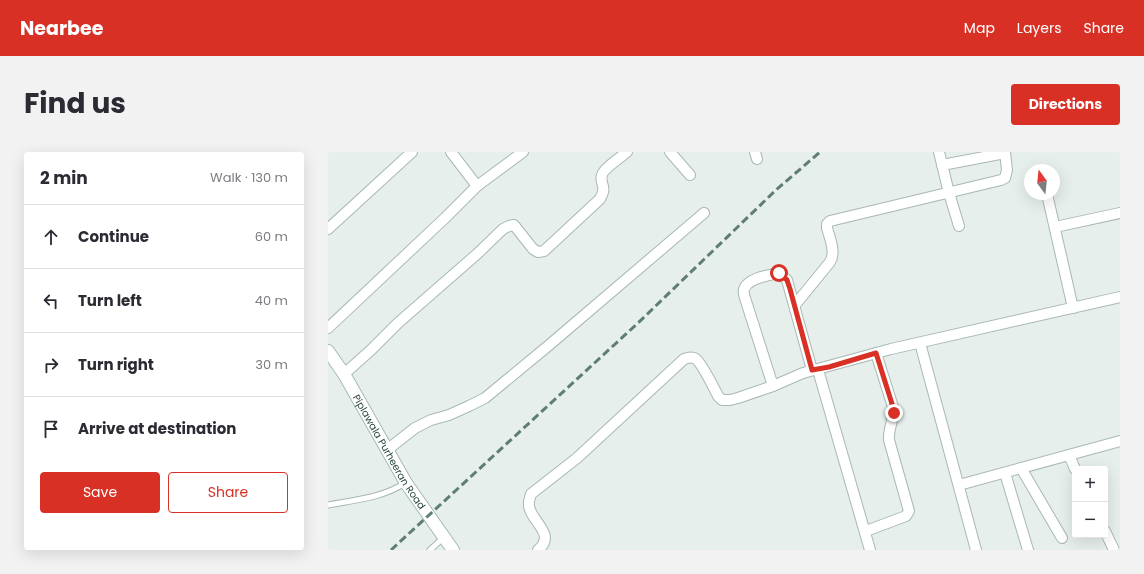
<!DOCTYPE html>
<meta charset="utf-8">
<style>
:root{--surface:#fff;--page:#f2f2f3;--text:#2b2b33;--muted:#7c7c81;--line:#e1e1e2;--accent:#d93025}
body{margin:0;font-family:Poppins,sans-serif;background:var(--page);color:var(--text)}
.controls{position:absolute;right:12px;bottom:12px;display:grid;overflow:hidden;border-radius:4px;box-shadow:0 4px 16px #0002}
.controls button{width:36px;height:36px;display:grid;place-items:center;padding:0;border:0;border-bottom:1px solid var(--line);background:var(--surface);color:var(--text);font:20px sans-serif}
.compass{position:absolute;left:696px;top:12px;width:36px;height:36px;border-radius:50%;background:var(--surface);box-shadow:0 4px 16px #0002;rotate:345deg}
.stop{position:absolute;width:12px;height:12px;margin:-9px;border:3px solid #d93025;border-radius:50%;background:#fff}
.stop.end{background:#d93025;border-color:#fff;box-shadow:0 1px 4px #0008}
.list{margin:0;padding:0;list-style:none}
h2{display:flex;justify-content:space-between;align-items:center;height:52px;margin:0;padding:0 16px;font-size:17px}
h2 small{font-size:13px;font-weight:400;color:var(--muted)}
.list li{display:grid;grid-template-columns:26px 1fr auto;gap:12px;align-items:center;box-sizing:border-box;height:64px;padding:0 16px;border-top:1px solid var(--line)}
.list b{display:block;font-size:15px;white-space:nowrap}
.list em{font-size:13px;font-style:normal;color:var(--muted)}
.actions{display:flex;gap:8px;padding:12px 16px}
.actions a{flex:1;padding:9px 0;border:1px solid var(--accent);border-radius:4px;text-align:center;font-size:14px;color:var(--accent)}
.actions .main{background:var(--accent);color:#fff}
.icon{flex:none;width:22px;height:22px;fill:none;stroke:currentColor;stroke-width:2;stroke-linecap:round;stroke-linejoin:round}
.map{position:relative;flex:none;width:792px;height:398px;overflow:hidden;border-radius:4px}
header{display:flex;align-items:center;gap:24px;box-sizing:border-box;height:56px;padding:0 20px;background:var(--accent);color:#fff}
header strong{font-size:19px}
nav{display:flex;gap:22px;margin-inline-start:auto;font-size:14px}
.intro{display:flex;align-items:center;justify-content:space-between;box-sizing:border-box;height:96px;padding:0 24px}
h1{margin:0;font-size:28px}
.button{padding:10px 18px;border-radius:4px;background:var(--accent);color:#fff;font-size:14px;font-weight:700}
main{display:flex;gap:24px;padding:0 24px}
aside{flex:1;background:var(--surface);border-radius:4px;box-shadow:0 4px 16px #0002}
.map>svg:first-child{display:block}
.lines{fill:none;stroke-linecap:round;stroke-linejoin:round}
.lane-casing{stroke:#a8b8b2;stroke-width:7}
.street-casing{stroke:#a8b8b2;stroke-width:12}
.secondary-casing{stroke:#a4bbb3;stroke-width:14}
.lane{stroke:#fff;stroke-width:5}
.street{stroke:#fff;stroke-width:10}
.secondary{stroke:#fff;stroke-width:12}
.rail{stroke:#5f7d75;stroke-width:3;stroke-dasharray:8 4;stroke-linecap:butt}
.route{stroke:#d93025;stroke-width:5}
.labels{text-anchor:middle;dominant-baseline:central;stroke-width:4;stroke-linejoin:round;paint-order:stroke}
.street-label{font-size:10px;fill:#24423a;stroke:#f7fbf9}
</style>
<header>
<strong>Nearbee</strong>
<nav><a>Map</a><a>Layers</a><a>Share</a></nav>
</header>
<div class="intro"><h1>Find us</h1><a class="button">Directions</a></div>
<main>
<aside>
<h2>2 min<small>Walk · 130 m</small></h2>
<ul class="list">
<li><svg class="icon" aria-label="ahead" viewBox="0 0 24 24"><path d="M12 20V5M6 11l6-6 6 6"/></svg><div><b>Continue</b></div><em>60 m</em></li>
<li><svg class="icon" aria-label="left" viewBox="0 0 24 24"><path d="M17 20v-9H6M10 6l-5 5 5 5"/></svg><div><b>Turn left</b></div><em>40 m</em></li>
<li><svg class="icon" aria-label="right" viewBox="0 0 24 24"><path d="M7 20v-9h11M14 6l5 5-5 5"/></svg><div><b>Turn right</b></div><em>30 m</em></li>
<li><svg class="icon" aria-label="arrive" viewBox="0 0 24 24"><path d="M6 21V4h12l-3 4 3 4H6"/></svg><div><b>Arrive at destination</b></div></li>
</ul>
<div class="actions"><a class="main">Save</a><a>Share</a></div>
</aside>
<div class="map">
<svg width="792" height="398" viewBox="0 0 792 398">
<rect width="100%" height="100%" fill="#e6efeb"/>
<g class="lines">
<g class="lane-casing">
<g id="lane">
<path d="M 0,353 C 27,348 54,346 77,331"/>
<polyline points="102,398 116,385"/>
</g>
</g>
<g class="street-casing">
<g id="street">
<polyline points="123,0 149,34"/>
<polyline points="342,0 362,23"/>
<polyline points="427,0 429,7"/>
<polyline points="611,0 621,41 631,74"/>
<polyline points="614,13 677,1"/>
<polyline points="719,42 745,156"/>
<polyline points="727,75 792,61"/>
<polyline points="0,77 84,0"/>
<path d="M 467,153 L 502,110 C 508,100 502,87 499,76 L 499,72 L 502,69 L 673,28 L 677,26 L 679,18 L 677,0"/>
<polyline points="0,176 117,66 149,34 195,0"/>
<polyline points="592,191 648,398"/>
<polyline points="490,218 542,398"/>
<path d="M 16,222 L 43,198 L 70,171 L 149,102 L 175,77 L 181,74 L 186,73 L 205,97 L 210,100 L 216,99 L 272,47 C 280,33 271,33 274,23 C 275,17 293,5 299,0"/>
<path d="M 445,234 L 417,146 C 416,143 415,140 416,137 C 420,126 441,123 451,121 L 459,128 L 484,218"/>
<polyline points="59,298 87,276 103,268 121,263 141,254 157,246 220,194 376,61"/>
<polyline points="741,303 747,317"/>
<polyline points="693,316 734,386"/>
<polyline points="677,321 700,398"/>
<polyline points="631,333 792,289"/>
<path d="M 538,379 L 578,364 L 581,359 L 561,288 C 560,275 567,267 565,255 L 548,201"/>
<polyline points="777,379 786,398"/>
<path d="M 210,398 C 229,382 203,370 201,354 C 200,350 202,346 203,342 L 249,306 L 356,207 C 360,206 364,204 368,207 C 374,212 386,236 390,244 L 394,248 L 402,248 L 410,246 L 445,234 L 475,221 L 563,197 L 792,145"/>
</g>
</g>
<g class="secondary-casing">
<g id="secondary">
<path id="s1" d="M 0,199 L 16,222 L 78,331 L 125,398"/>
</g>
</g>
<use href="#lane" class="lane"/>
<use href="#street" class="street"/>
<use href="#secondary" class="secondary"/>
<polyline class="rail" points="63,398 310,171 448,38 492,0"/>
</g>
<g class="lines">
<polyline class="route" points="451,121 459,128 462,137 484,218 501,215 548,201 565,255 566,261"/>
</g>
<g class="labels">
<g class="street-label">
<text stroke="none"><textPath href="#s1" startOffset="118">Piplawala Purheeran Road</textPath></text>
</g>
</g>
</svg>
<div class="controls">
<button>+</button>
<button>−</button>
</div>
<svg class="compass" viewBox="-18 -18 36 36"><path d="M0-13l5 13h-10z" fill="#e53935"/><path d="M0 13l5-13h-10z" fill="#7c7c81"/></svg>
<div class="stop" style="left:451px;top:121px"></div>
<div class="stop end" style="left:566px;top:261px"></div>
</div>
</main>
